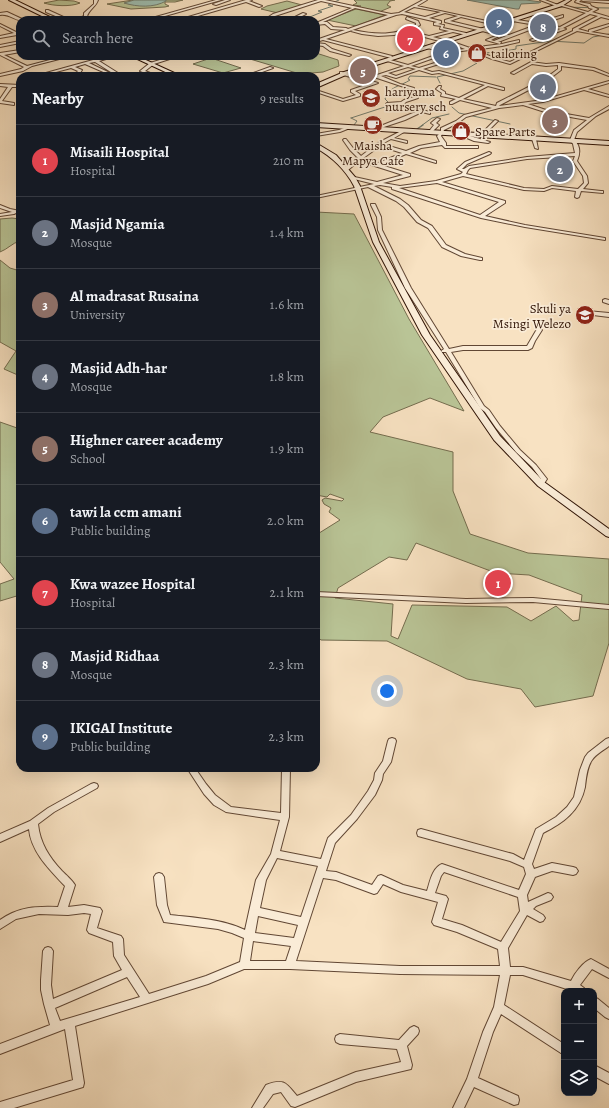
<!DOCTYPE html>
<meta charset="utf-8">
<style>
:root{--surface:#171b24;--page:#20242c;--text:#f1f3f6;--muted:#9ea1a6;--line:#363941;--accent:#7c3aed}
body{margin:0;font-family:Alegreya,serif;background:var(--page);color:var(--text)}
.controls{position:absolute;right:12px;bottom:12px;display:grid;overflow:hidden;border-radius:8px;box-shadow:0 4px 16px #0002}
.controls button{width:36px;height:36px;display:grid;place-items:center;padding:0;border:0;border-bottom:1px solid var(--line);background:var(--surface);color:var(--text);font:20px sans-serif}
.you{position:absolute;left:387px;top:691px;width:14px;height:14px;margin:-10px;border:3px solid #fff;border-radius:50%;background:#1a73e8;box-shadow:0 0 0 6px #1a73e833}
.badge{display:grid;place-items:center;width:26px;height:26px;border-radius:50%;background:var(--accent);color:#fff;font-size:13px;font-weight:700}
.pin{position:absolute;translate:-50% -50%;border:2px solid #fff;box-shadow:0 1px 4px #0006}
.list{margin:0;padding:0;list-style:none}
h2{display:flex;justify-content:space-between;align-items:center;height:52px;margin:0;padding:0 16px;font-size:17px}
h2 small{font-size:13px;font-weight:400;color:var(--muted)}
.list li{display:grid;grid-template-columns:26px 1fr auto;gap:12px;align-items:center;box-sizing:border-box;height:72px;padding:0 16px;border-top:1px solid var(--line)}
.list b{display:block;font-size:15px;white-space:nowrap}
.list p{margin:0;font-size:13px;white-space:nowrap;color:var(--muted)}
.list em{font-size:13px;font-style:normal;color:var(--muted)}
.icon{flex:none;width:22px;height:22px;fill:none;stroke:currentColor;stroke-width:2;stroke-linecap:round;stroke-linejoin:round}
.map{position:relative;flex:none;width:609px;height:1108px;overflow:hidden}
.search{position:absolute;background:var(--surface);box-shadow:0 4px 16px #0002;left:16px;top:16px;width:304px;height:44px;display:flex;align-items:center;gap:10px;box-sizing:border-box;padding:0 14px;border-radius:12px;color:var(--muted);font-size:15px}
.panel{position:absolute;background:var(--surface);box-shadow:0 4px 16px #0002;left:16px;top:72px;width:304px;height:700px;border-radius:12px}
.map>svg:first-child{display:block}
.green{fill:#b9c496;stroke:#746c4e;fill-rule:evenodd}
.water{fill:#9dbeb1;stroke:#717a6c}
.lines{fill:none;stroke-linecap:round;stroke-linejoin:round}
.stream-far1{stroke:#717a6c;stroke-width:1}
.stream{stroke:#717a6c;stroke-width:1.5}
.street-casing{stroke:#614734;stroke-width:2}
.secondary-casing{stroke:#2f1305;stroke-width:2}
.street{fill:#faecd7;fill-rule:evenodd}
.secondary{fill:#faecd7;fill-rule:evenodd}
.labels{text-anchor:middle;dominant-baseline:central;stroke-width:3.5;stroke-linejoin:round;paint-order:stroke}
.far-poi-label{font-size:13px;fill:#2f1305;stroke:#faecd7;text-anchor:start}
</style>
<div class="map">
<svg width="609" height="1108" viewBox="0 0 609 1108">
<rect width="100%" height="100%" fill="#f8e2c2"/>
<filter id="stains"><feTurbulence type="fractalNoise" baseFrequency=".005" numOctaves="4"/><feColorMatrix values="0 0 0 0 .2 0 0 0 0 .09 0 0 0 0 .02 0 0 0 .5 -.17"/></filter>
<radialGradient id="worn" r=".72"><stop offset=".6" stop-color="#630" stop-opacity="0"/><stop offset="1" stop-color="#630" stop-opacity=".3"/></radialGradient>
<g class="green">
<path d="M 59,0 L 74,1 L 80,3 C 71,7 53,6 44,3 Z"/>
<polygon points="133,0 183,0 175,2 165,2 165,4 169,6 165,7 131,9 107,4"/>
<polygon points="354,0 395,0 390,1 387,5 391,7 379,12 358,8 361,6 353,5 357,3"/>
<polygon points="287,1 302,5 278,13 261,9 267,6"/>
<polygon points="356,9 385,15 356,26 327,20"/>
<polygon points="316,53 338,60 339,66 323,72 300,74 250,59 250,56 316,56"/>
<polygon points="211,58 241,68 223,73 193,64"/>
<path d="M 316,212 L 354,214 L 409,319 L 464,411 L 430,398 L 383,417 L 370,432 L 453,452 L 453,491 L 470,534 L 528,553 L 609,559 L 609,643 L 593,696 L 535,707 L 521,689 L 467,679 L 387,641 L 321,640 L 316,636 L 316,535 L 340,520 L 329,512 L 331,508 L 324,504 L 322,500 L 325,498 L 342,501 L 344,499 L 330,494 L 327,497 L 316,495 ZM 416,543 L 496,573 L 529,575 L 582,595 L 579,620 L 573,621 L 556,606 L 531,621 L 507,607 L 412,605 L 398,639 L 391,636 L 393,604 L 335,598 L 338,588 L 389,557 L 407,560 Z"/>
<path d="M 12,218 L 20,219 L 20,241 C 12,243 8,249 0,252 L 0,219 Z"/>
<polygon points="0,260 10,268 20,271 20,376 4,369 16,351 0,342"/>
<polygon points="0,422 20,429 20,595 0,601 0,584 14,579 0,562"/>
</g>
<g class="water">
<path d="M 134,0 L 166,0 L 166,1 C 154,8 137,7 124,3 Z"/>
<polygon points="467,0 526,0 541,2 539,3 521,4 519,9 516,9"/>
</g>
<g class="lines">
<g class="stream-far1">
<polyline points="557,7 609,8"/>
<polyline points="239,20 248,17"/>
<polyline points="308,20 305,19 322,12 318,11 333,6 328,5 339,0"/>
<polyline points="142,56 149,60"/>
<polyline points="440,83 437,77 463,71 477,63 471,60 475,57 486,53 511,50 516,49 516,46 550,41 584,43 593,37 609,34"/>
<polyline points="452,107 459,113 510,124"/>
<path d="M 351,118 L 391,105 L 385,99 C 388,87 401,86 410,80 L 408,79 L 410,76 L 436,77"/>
<polyline points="351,118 357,121 354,125"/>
<polyline points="421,126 432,118 449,114"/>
</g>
<polyline class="stream" points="417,129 423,125"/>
<g class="street-casing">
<g id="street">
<path d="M 94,0 L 98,0 C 96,7 88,10 87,17 L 84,18 L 87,20 L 83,20 L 80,18 L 84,16 L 84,13 L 94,4 Z"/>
<polygon points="216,0 221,0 151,20 145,20"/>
<polygon points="225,0 230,0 216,5 213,4"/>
<polygon points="246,0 252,0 249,1 262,6 259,7 246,2 184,20 178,20"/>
<path d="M 318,0 L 325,0 L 391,14 L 399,13 L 423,0 L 427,0 L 417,6 L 496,23 L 495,25 L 461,17 L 450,21 L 509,35 L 536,25 L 512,21 L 511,19 L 537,23 L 563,15 L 563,17 L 541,24 L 560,27 L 586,13 L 558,5 L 556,6 L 540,0 L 545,0 L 558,5 L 560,4 L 588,12 L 593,9 L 589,8 L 588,6 L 575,2 L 577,0 L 581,0 L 579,2 L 590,4 L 591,6 L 598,9 L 592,12 L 609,17 L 609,19 L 601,17 L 578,29 L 589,32 L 589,30 L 609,24 L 609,26 L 591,32 L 609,35 L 609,37 L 577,31 L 510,64 L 492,59 L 469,50 L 448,53 L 411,66 L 419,68 L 438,62 L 439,64 L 423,69 L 432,72 L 439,71 L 504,88 L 504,90 L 503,90 L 488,86 L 463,99 L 496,106 L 497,103 L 546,78 L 558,69 L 558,65 L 546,66 L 532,64 L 514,74 L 511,73 L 531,62 L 546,64 L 559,63 L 594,68 L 609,74 L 609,76 L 593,70 L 561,66 L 561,70 L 548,80 L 500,105 L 499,106 L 543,100 L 609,81 L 609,83 L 588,89 L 609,95 L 609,97 L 584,90 L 543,102 L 528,104 L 549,111 L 589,118 L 609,106 L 609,109 L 596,116 L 577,132 L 574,140 C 581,146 580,154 577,161 L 587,176 L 588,183 L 583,189 L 601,191 L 603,191 L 603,193 L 581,191 L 579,197 L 577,198 L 575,197 L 576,191 L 552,188 L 544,191 L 524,190 L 463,176 L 442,182 L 505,201 L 505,203 L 485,216 L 525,225 L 605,238 L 605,240 L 525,227 L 481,218 L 392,189 L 392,187 L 380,185 L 374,186 L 400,199 L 408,205 L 421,220 L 432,226 L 446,245 L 465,254 L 482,258 L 482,260 L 480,260 L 461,256 L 442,247 L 428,228 L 417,222 L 404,207 L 396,201 L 368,187 L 316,198 L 316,196 L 374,184 L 350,178 L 350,176 L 377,182 L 403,175 L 359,161 L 348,170 L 344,170 L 344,168 L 355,160 L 356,158 L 358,158 L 350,150 L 343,140 L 344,139 L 346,139 L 353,148 L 361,156 L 378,143 L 403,130 L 405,131 L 404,132 L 394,138 L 407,141 L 407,143 L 391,139 L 382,144 L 406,151 L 419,146 L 440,142 L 437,136 L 441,132 L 441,128 L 456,121 L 464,115 L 492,108 L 460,100 L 452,104 L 450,104 L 450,102 L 456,99 L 441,96 L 442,93 L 436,89 L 439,86 L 441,86 L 440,89 L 445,92 L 445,94 L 459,98 L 485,85 L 439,73 L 432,74 L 419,70 L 396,78 L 386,75 L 381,76 L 400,84 L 414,88 L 414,90 L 413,90 L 374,77 L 374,76 L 358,70 L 358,68 L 377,75 L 404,66 L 387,61 L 387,59 L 408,65 L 444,52 L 427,48 L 427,46 L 447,51 L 465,49 L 446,42 L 447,40 L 470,48 L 502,44 L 519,40 L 519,42 L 502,46 L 474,50 L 495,58 L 510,62 L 573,31 L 573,29 L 598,16 L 590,14 L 561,29 L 540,26 L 498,42 L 501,42 L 500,44 L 486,40 L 498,35 L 445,22 L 445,20 L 458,16 L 445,13 L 429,18 L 441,21 L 441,23 L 438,24 L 444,25 L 443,28 L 466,33 L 466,35 L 453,32 L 433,37 L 444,40 L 443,42 L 406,32 L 394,35 L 378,36 L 362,34 L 351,31 L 353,30 C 376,35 395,36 416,25 L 416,23 L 406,19 L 407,17 L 418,21 L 420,25 L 409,31 L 429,36 L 449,31 L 440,29 L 441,26 L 434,25 L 434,23 L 437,22 L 402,14 L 396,15 L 326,39 L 392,56 L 391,58 L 323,40 L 316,42 L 316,40 L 345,30 L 331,29 L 325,24 L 316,25 L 316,23 L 352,8 L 321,1 L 275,16 L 268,20 L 264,20 L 273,14 ZM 414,7 L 441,12 L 425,17 L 404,12 ZM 355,8 L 388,15 L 348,29 L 346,28 L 333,27 L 327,22 L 323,22 ZM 501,35 L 506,36 L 494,41 L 491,40 ZM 408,67 L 416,69 L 396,76 L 388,73 ZM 523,105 L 548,113 L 587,120 L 574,130 L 570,140 L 573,144 L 575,153 L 527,157 L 469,166 L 464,169 L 462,169 L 467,164 L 490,154 L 491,153 L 489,152 L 465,162 L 457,169 L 463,172 L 461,174 L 436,181 L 400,186 L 383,183 L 410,176 L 410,174 L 381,165 L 406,154 L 436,163 L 436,161 L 410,153 L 421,148 L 442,145 L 445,148 L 478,148 L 478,146 L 446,146 L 446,143 L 441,136 L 444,130 L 458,123 L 466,117 L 499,108 ZM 380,146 L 402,153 L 376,164 L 362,159 ZM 575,156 L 573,161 L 583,176 L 584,183 L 578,189 L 552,186 L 544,189 L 524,188 L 466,174 L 468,170 L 470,168 L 527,159 ZM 437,183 L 499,202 L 480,215 L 399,188 Z"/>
<polygon points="581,0 609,1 609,3 583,1"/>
<polygon points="46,10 48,10 70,20 65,20 46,12"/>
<path d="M 7,12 L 22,19 L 23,20 C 16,22 9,13 0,15 L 0,13 Z"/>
<polygon points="303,13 306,14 294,20 289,20"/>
<polygon points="0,24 20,34 20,36 17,35 0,38 0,36 14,33 0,26"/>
<polygon points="563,28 566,29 533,41 530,40"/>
<polygon points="20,41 20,43 0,47 0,45"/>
<polygon points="316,43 325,44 332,49 351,55 349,56 330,51 323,46 316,45"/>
<polygon points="20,50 20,52 4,55 27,66 65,56 71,56 32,66 23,71 0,76 0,74 21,69 24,67 0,55 0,53"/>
<path d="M 104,56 L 108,56 L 106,59 L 99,61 L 118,73 L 136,73 L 138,74 L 136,75 L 102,76 L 108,74 L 85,64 L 75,67 L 82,70 L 80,73 L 92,76 L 76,75 L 76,73 L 78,71 L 71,68 L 41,76 L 35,76 L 104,57 ZM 95,62 L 114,74 L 112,74 L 89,63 Z"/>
<polygon points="173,56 179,56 154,64 145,71 158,76 153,76 140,71 150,63"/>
<polygon points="270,67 273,68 251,76 245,76"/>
<polygon points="340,72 342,72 378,83 355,91 360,94 360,96 343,101 316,92 316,90 343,99 356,95 351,92 351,90 371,83 340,74"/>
<polygon points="0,84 20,85 20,87 12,87 2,101 14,103 14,105 0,103 0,99 8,87 0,86"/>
<polygon points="417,96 418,96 418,98 406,102 403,105 430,112 430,114 422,112 405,120 378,129 378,127 418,111 399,106 399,104 388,105 386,104 387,103 401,102 404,100"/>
<polygon points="437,118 440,119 436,123 439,125 432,132 430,132 430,130 434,125 431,123"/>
<polygon points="495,120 498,121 484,135 482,135 482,133"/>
<polygon points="349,126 350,126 350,128 340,132 316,136 316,134 339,130"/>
<polygon points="468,134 469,134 470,136 490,142 488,143 474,141 467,138 466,135"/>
<polygon points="534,138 536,139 538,149 535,148 532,139"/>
<polygon points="371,204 375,204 381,217 382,230 411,288 449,349 463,346 527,346 537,329 539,328 542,330 535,341 532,348 528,350 463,350 451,352 484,406 489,410 500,426 520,450 536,465 547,479 543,485 539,485 538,484 541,479 532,467 516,452 496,428 485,412 480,408 446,352 442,352 441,351 444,349 405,288 378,230 377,217 371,205"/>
<polygon points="0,205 10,209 20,211 20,213 16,213 14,214 0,216 0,214 12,212 0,208"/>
<polygon points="605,299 609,300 609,304 603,302 603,300"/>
<polygon points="587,311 609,313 609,317 585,314 584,313"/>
<polygon points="316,592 466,599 533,598 609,605 609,609 533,602 466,603 316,596"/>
<path d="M 392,738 L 395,739 L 396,741 L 391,762 L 383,774 L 382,780 L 375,795 L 357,819 L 335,843 L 326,871 L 336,872 L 372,885 L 378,876 L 381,875 L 403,885 L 427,891 C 430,882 432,868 442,864 L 519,890 L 526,874 L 524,867 L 510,861 L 418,836 L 417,833 L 418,830 L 421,829 L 513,854 L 524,860 L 536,829 L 556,817 L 567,807 L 574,797 L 580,770 L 585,757 L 588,753 L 606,739 L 609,738 L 609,746 C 604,750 596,754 592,760 C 587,767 586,778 585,787 C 580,811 563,823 543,833 L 532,864 L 534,869 L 552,863 L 573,867 L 576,868 L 578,871 L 576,874 L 573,875 L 552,871 L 535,877 L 527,895 L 528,902 L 548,893 L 551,894 L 553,897 L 551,900 L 536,906 L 533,909 L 543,915 L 545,918 L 543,921 L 540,922 L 527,915 L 508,948 L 510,967 L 523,967 L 571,981 C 575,973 583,962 591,959 L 609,969 L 609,978 L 592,969 L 580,985 L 584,988 L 585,991 L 573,991 L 523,975 L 510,975 L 504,1005 L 564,1044 L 564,1055 L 501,1014 L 493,1032 L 478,1078 L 518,1096 L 519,1100 L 518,1104 L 514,1105 L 474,1087 L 464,1108 L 453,1108 L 467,1079 L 483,1032 L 494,1007 L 500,975 L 400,974 L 290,969 L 244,969 L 208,984 L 75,1026 L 84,1083 L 83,1087 L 14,1108 L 0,1108 L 0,1102 L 73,1080 L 65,1029 L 0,1054 L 0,1044 L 50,1025 L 44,1004 L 41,990 L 41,980 L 43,951 L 45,948 L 48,947 L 51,948 L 53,951 L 51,985 L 53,999 L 122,970 L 114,956 L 113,942 L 89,933 L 87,930 L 91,914 L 84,913 L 68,915 L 39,914 L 16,919 L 0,929 L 0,920 C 18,907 37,906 58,907 L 65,886 C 50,870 31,852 29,829 L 0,842 L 0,834 L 30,821 L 48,808 L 91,784 L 94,783 L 97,784 L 98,786 L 97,788 L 54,812 L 38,824 C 40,843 49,857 62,871 C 66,875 72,880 75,885 L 68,907 L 84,905 L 100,908 L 102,911 L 97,928 L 121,936 L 123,939 L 124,955 L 149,994 L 206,976 L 240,962 L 244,938 L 232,933 L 218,929 L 164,922 L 157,905 L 154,877 L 156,874 L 159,873 L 162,874 L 164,877 L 167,905 L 170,915 C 196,918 222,919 245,930 L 256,880 L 271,854 L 280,820 L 226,812 L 214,805 L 204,794 L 187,768 L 195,768 L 206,784 L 215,795 L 231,807 L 281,813 L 282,768 L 290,768 L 289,817 L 280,851 L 321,859 L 328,838 L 351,815 L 368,791 L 374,780 L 375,773 L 383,761 L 388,741 L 389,739 ZM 277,858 L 318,866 L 301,917 L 260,908 L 266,880 ZM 444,872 L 518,897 L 520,911 L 501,942 L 462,925 L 442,919 L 448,899 L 446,896 L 435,893 L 441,876 ZM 323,878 L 336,880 L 374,894 L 377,893 L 383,884 L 401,892 L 438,902 L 432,922 L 434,925 L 457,932 L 498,949 L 500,966 L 400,966 L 296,961 ZM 258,916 L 298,925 L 294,938 L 255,933 ZM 253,941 L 291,946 L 286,961 L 250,961 ZM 127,977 L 140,997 L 60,1021 L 55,1008 Z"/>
<polygon points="594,997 598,999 609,1008 609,1019 605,1017 594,1008"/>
<path d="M 414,1026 L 418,1028 L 419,1031 L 418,1034 L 407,1046 L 412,1065 L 411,1069 L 356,1082 L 295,1107 L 291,1106 L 281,1092 L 273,1094 L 263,1108 L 252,1108 L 266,1085 C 284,1078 286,1083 297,1096 L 356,1072 L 401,1062 L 397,1049 L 340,1044 L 336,1042 L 335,1039 L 336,1036 L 340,1034 L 399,1040 L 410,1028 Z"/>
<polygon points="594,1065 609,1073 609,1084 594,1076"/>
</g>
</g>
<g class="secondary-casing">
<g id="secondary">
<polygon points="9,0 15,0 56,20 50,20"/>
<polygon points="566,0 571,0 562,6 348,74 316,88 316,84 344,72 558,4"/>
<polygon points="131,56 137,56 181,76 174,76"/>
<polygon points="316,123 609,141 609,145 316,127"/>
<path d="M 316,143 L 336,155 L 355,177 L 360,186 L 379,242 L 430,335 L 500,436 L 544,482 L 609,529 L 609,537 L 606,536 L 538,486 L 494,440 L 422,335 L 373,242 L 354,186 C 345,169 332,157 316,148 Z"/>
</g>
</g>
<use href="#street" class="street"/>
<use href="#secondary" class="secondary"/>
</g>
<defs>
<g id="shop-disc" transform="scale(1)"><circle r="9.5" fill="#8f2418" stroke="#faecd7"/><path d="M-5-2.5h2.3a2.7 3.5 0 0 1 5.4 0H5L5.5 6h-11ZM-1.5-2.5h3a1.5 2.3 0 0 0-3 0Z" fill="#fff"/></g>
<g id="school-disc" transform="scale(1)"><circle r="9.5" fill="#8f2418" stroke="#faecd7"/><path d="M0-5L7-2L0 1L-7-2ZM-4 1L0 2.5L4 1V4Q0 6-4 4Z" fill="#fff"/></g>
<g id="cafe-disc" transform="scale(1)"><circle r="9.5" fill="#8f2418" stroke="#faecd7"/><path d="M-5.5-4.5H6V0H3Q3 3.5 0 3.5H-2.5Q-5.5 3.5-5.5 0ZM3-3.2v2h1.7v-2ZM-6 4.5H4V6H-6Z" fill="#fff"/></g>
</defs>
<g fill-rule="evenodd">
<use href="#shop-disc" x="477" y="53"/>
<use href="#school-disc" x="371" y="98"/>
<use href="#cafe-disc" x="373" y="125"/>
<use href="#shop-disc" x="461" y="131"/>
<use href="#school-disc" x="585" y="315"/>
</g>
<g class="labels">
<g class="far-poi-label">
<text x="491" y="53">tailoring</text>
<text x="385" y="91">hariyama<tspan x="385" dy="15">nursery sch</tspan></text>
<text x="475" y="131">Spare Parts</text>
<text x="373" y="145" text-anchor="middle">Maisha<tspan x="373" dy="15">Mapya Cafe</tspan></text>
<text x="571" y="308" text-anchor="end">Skuli ya<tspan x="571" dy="15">Msingi Welezo</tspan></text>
</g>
</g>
<rect width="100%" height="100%" filter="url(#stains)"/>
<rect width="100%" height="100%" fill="url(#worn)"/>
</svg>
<div class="controls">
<button>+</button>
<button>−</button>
<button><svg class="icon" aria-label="layers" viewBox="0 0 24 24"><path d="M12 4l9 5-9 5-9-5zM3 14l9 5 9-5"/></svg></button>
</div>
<div class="you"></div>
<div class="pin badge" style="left:498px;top:583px;background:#e0444e">1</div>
<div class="pin badge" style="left:560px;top:169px;background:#6b7280">2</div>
<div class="pin badge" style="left:555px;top:121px;background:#8d6e63">3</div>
<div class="pin badge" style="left:543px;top:87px;background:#6b7280">4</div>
<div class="pin badge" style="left:363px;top:71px;background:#8d6e63">5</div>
<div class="pin badge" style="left:446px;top:53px;background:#5c6f8a">6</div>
<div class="pin badge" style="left:410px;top:39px;background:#e0444e">7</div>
<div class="pin badge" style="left:543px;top:27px;background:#6b7280">8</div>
<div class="pin badge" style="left:499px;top:22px;background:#5c6f8a">9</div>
<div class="search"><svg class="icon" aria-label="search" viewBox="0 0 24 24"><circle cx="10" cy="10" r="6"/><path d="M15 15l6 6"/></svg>Search here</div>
<section class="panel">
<h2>Nearby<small>9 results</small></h2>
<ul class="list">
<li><span class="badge" style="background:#e0444e">1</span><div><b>Misaili Hospital</b><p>Hospital</p></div><em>210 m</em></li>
<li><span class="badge" style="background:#6b7280">2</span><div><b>Masjid Ngamia</b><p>Mosque</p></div><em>1.4 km</em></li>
<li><span class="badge" style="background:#8d6e63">3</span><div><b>Al madrasat Rusaina</b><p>University</p></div><em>1.6 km</em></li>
<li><span class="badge" style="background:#6b7280">4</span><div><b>Masjid Adh-har</b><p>Mosque</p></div><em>1.8 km</em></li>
<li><span class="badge" style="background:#8d6e63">5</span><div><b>Highner career academy</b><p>School</p></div><em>1.9 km</em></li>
<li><span class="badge" style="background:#5c6f8a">6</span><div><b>tawi la ccm amani</b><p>Public building</p></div><em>2.0 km</em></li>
<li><span class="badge" style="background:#e0444e">7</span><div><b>Kwa wazee Hospital</b><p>Hospital</p></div><em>2.1 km</em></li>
<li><span class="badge" style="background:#6b7280">8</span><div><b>Masjid Ridhaa</b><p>Mosque</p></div><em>2.3 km</em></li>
<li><span class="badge" style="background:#5c6f8a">9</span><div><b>IKIGAI Institute</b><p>Public building</p></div><em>2.3 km</em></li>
</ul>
</section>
</div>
